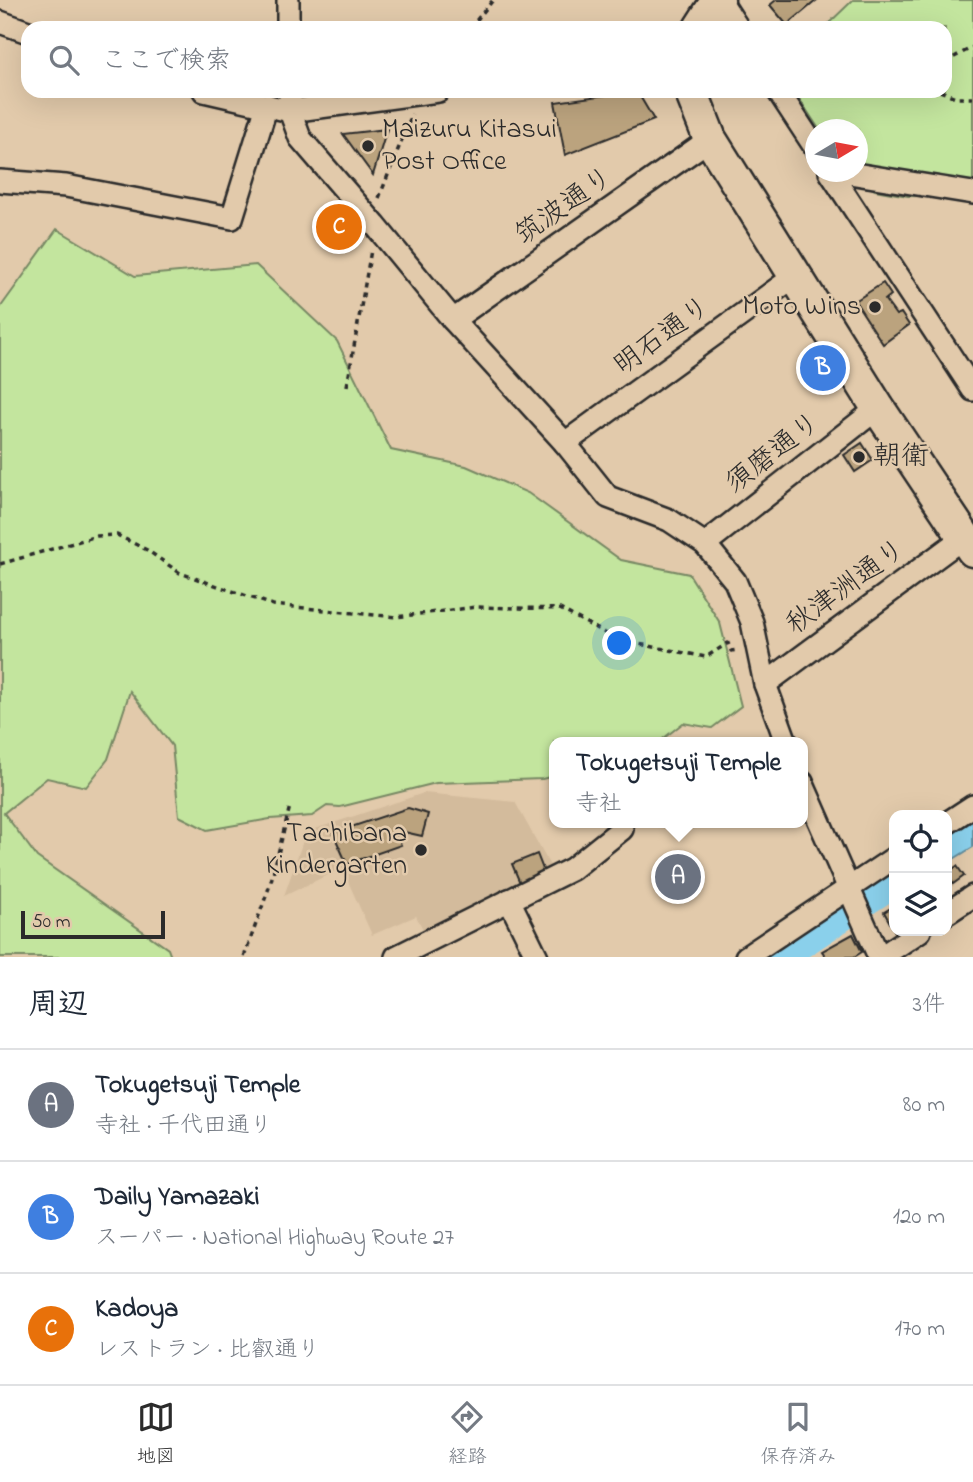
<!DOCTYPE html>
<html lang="ja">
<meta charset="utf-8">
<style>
:root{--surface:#fff;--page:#f2f2f3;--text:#1f2937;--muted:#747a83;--line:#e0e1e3;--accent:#2b2b2b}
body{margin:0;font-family:"Indie Flower","Klee One",sans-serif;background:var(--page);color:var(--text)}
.controls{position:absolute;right:21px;bottom:21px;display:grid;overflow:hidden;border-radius:14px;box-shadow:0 7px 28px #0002}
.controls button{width:63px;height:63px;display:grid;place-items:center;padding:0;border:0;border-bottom:2px solid var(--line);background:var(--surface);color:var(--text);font:35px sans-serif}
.compass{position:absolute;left:805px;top:119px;width:63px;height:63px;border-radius:50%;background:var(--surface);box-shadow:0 7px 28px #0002;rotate:80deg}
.scale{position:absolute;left:21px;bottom:18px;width:144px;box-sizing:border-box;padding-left:7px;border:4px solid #2b2b2b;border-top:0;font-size:19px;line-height:24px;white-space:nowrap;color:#2b2b2b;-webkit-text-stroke:5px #e2caab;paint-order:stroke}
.you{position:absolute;left:620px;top:644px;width:24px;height:24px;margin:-18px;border:5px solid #fff;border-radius:50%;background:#1a73e8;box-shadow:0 0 0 10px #1a73e833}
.badge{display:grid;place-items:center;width:46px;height:46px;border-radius:50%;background:var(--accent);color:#fff;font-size:23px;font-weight:700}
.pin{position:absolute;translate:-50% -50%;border:4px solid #fff;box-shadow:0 2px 7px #0006}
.popup{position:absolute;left:549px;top:737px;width:259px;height:91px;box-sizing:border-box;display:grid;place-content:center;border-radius:14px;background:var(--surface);filter:drop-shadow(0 2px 5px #0005);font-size:23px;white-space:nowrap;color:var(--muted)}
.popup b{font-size:26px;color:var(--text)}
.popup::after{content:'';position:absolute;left:50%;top:100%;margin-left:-14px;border:14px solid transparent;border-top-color:var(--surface)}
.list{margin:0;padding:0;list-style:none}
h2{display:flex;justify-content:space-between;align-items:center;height:91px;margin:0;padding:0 28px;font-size:30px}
h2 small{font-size:23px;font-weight:400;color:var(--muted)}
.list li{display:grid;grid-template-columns:46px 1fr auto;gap:21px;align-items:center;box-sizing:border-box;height:112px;padding:0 28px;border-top:2px solid var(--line)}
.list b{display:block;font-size:26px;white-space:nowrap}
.list p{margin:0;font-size:23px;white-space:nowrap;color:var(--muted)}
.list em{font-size:23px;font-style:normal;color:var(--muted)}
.icon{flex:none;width:38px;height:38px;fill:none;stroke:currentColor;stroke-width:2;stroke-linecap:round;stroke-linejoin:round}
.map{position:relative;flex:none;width:973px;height:957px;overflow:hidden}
.search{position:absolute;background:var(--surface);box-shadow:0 7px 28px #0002;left:21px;right:21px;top:21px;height:77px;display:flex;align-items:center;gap:18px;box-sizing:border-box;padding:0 24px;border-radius:21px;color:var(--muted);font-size:26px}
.sheet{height:427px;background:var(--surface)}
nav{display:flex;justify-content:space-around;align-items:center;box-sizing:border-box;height:98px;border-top:2px solid var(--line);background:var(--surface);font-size:19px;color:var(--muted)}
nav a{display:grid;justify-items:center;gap:4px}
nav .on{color:var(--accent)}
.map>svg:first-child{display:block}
.built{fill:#d3bb9c}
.green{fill:#c3e59e;stroke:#778864;stroke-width:2}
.water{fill:#8ad0eb;stroke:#648e9e;stroke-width:2}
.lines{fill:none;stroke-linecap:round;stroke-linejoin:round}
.river{stroke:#8ad0eb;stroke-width:35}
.building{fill:#bba37e;stroke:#2b2b2b;stroke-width:2}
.minor-casing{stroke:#2b2b2b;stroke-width:26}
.highway-casing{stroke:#2b2b2b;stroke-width:37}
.path{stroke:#2b2b2b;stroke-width:3.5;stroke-dasharray:5 5;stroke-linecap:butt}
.minor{stroke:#e2caab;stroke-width:21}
.highway{stroke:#e2caab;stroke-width:32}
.poi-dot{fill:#2b2b2b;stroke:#e2caab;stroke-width:2.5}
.labels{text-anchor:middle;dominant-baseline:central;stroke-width:5;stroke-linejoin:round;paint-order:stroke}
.poi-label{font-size:28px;fill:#2b2b2b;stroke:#e2caab;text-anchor:start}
.street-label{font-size:28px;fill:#2b2b2b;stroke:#e2caab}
</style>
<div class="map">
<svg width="973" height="957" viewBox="0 0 973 957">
<rect width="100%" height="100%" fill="#e2caab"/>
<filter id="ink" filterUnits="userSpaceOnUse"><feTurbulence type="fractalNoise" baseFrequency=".0143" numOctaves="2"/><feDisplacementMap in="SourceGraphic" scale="14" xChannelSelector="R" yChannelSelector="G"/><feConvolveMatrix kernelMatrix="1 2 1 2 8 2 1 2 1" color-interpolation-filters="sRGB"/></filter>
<g filter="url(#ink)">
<polygon class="built" points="424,793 515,802 554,873 426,935 416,916 372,935 342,868 284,896 306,832"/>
<g class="green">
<polygon points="853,0 973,0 973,197 908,196 875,190 851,178 858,172 858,130 819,129 794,91 945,91 945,28 824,28"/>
<polygon points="57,229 135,276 256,265 337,341 391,450 466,466 528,493 621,560 689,574 720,623 741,706 712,728 683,723 659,742 554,742 554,776 542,779 436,783 340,807 327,806 312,816 270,819 207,830 179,816 172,746 130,691 108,759 86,787 47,778 4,813 37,857 168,949 171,957 0,957 0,308"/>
</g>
<g class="water">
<polygon points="973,816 973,847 947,863 947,833"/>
<polygon points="894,868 894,895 874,908 864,888"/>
</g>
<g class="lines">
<polyline class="river" points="776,957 894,879"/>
</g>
<g class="building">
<polygon points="776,0 817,0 787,25 770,5"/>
<polygon points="628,92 638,93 654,120 565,155 555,102"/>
<polygon points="387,129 373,175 343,134"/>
<polygon points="338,204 361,231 340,250 316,222"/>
<polygon points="883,283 891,295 885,300 896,315 901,313 909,325 883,344 855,301"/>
<polygon points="862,443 873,460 855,472 844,455"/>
<polygon points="408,808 428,814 422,836 395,830 401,845 347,864 333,833"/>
<polygon points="537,854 544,872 520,883 512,864"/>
<polygon points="957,866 964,876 953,884 947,873"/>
<polygon points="894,906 894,930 884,912"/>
<polygon points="853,934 862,952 854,957 826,957 822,951"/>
</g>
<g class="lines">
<g class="minor-casing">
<g id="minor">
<polyline points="288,0 288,28"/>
<polyline points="720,0 738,28"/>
<polyline points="0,22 28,32"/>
<polyline points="204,91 290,111 438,91"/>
<polyline points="290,91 290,111 300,138 375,225 453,320 565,443 608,497 669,520 705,544 735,581 752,622 765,684 786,742"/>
<polyline points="778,91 816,149"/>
<polyline points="830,172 973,390"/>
<polyline points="843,172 973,193"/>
<polyline points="0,181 66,186 232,218 267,105"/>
<polyline points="453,320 710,139"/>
<polyline points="565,443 795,276"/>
<polyline points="705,544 878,408"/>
<polyline points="765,684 964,537"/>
<polyline points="802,782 879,957"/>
<polyline points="947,823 973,806"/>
<polyline points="509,900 537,957"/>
<polyline points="947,913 973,896"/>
<polyline points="396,957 572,869 622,829"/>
<polyline points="746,957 894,858"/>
<polyline points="881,957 920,931"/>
</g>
</g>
<g class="highway-casing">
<g id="highway">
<polyline points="700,28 718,0"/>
<polyline points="691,91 710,139 878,408 973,550"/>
</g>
</g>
<g class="path">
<polyline points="470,28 493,0"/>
<polyline points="945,62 973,47"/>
<polyline points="940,91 958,98 973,98"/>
<polyline points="379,198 412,114"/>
<polyline points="347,386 371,250"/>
<polyline points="0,564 97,536 117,535 147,550 180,573 273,605 396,617 476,607 560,609 618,640 706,657 728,643 731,651 737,650"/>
<polyline points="244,957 270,885 290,806"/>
</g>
<use href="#minor" class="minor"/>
<use href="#highway" class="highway"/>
</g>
</g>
<g class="poi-dot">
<circle cx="368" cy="146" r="7"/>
<circle cx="875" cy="307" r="7"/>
<circle cx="859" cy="457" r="7"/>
<circle cx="421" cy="850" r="7"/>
</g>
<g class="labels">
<g class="poi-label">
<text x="382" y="130">Maizuru Kitasui<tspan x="382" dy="32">Post Office</tspan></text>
<text x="861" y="307" text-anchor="end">Moto Wins</text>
<text x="873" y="457">朝衛</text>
<text x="407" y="834" text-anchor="end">Tachibana<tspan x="407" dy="32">Kindergarten</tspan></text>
</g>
<g class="street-label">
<text transform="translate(565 207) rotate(-35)">筑波通り</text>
<text transform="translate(663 337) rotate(-36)">明石通り</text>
<text transform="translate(774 454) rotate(-38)">須磨通り</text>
<text transform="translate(847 588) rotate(-36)">秋津洲通り</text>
</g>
</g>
</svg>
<div class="controls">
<button><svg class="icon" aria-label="locate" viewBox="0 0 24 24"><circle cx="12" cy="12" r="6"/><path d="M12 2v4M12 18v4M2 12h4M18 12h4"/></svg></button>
<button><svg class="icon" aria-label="layers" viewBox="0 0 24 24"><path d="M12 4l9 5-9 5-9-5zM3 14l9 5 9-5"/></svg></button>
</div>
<svg class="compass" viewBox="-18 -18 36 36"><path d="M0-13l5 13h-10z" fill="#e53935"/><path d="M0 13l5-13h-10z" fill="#747a83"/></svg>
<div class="scale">50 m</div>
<div class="you"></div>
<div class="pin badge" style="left:678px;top:877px;background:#6b7280">A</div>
<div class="popup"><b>Tokugetsuji Temple</b>寺社</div>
<div class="pin badge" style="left:823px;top:368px;background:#3f7fe0">B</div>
<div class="pin badge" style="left:339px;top:227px;background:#e8710a">C</div>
<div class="search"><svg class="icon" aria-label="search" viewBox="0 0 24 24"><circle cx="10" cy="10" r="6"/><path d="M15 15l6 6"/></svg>ここで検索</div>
</div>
<section class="sheet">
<h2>周辺<small>3件</small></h2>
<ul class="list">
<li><span class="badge" style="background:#6b7280">A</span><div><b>Tokugetsuji Temple</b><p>寺社 · 千代田通り</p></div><em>80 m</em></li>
<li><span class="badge" style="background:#3f7fe0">B</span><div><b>Daily Yamazaki</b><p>スーパー · National Highway Route 27</p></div><em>120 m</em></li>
<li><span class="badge" style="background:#e8710a">C</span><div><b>Kadoya</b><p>レストラン · 比叡通り</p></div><em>170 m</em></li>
</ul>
</section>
<nav>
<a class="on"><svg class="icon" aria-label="map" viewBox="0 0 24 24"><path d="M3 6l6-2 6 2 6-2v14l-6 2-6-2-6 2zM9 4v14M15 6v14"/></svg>地図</a>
<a><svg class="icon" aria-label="directions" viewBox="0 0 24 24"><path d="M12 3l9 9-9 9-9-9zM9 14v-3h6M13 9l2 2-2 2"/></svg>経路</a>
<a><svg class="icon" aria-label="saved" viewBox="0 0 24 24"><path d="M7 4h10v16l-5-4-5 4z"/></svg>保存済み</a>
</nav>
